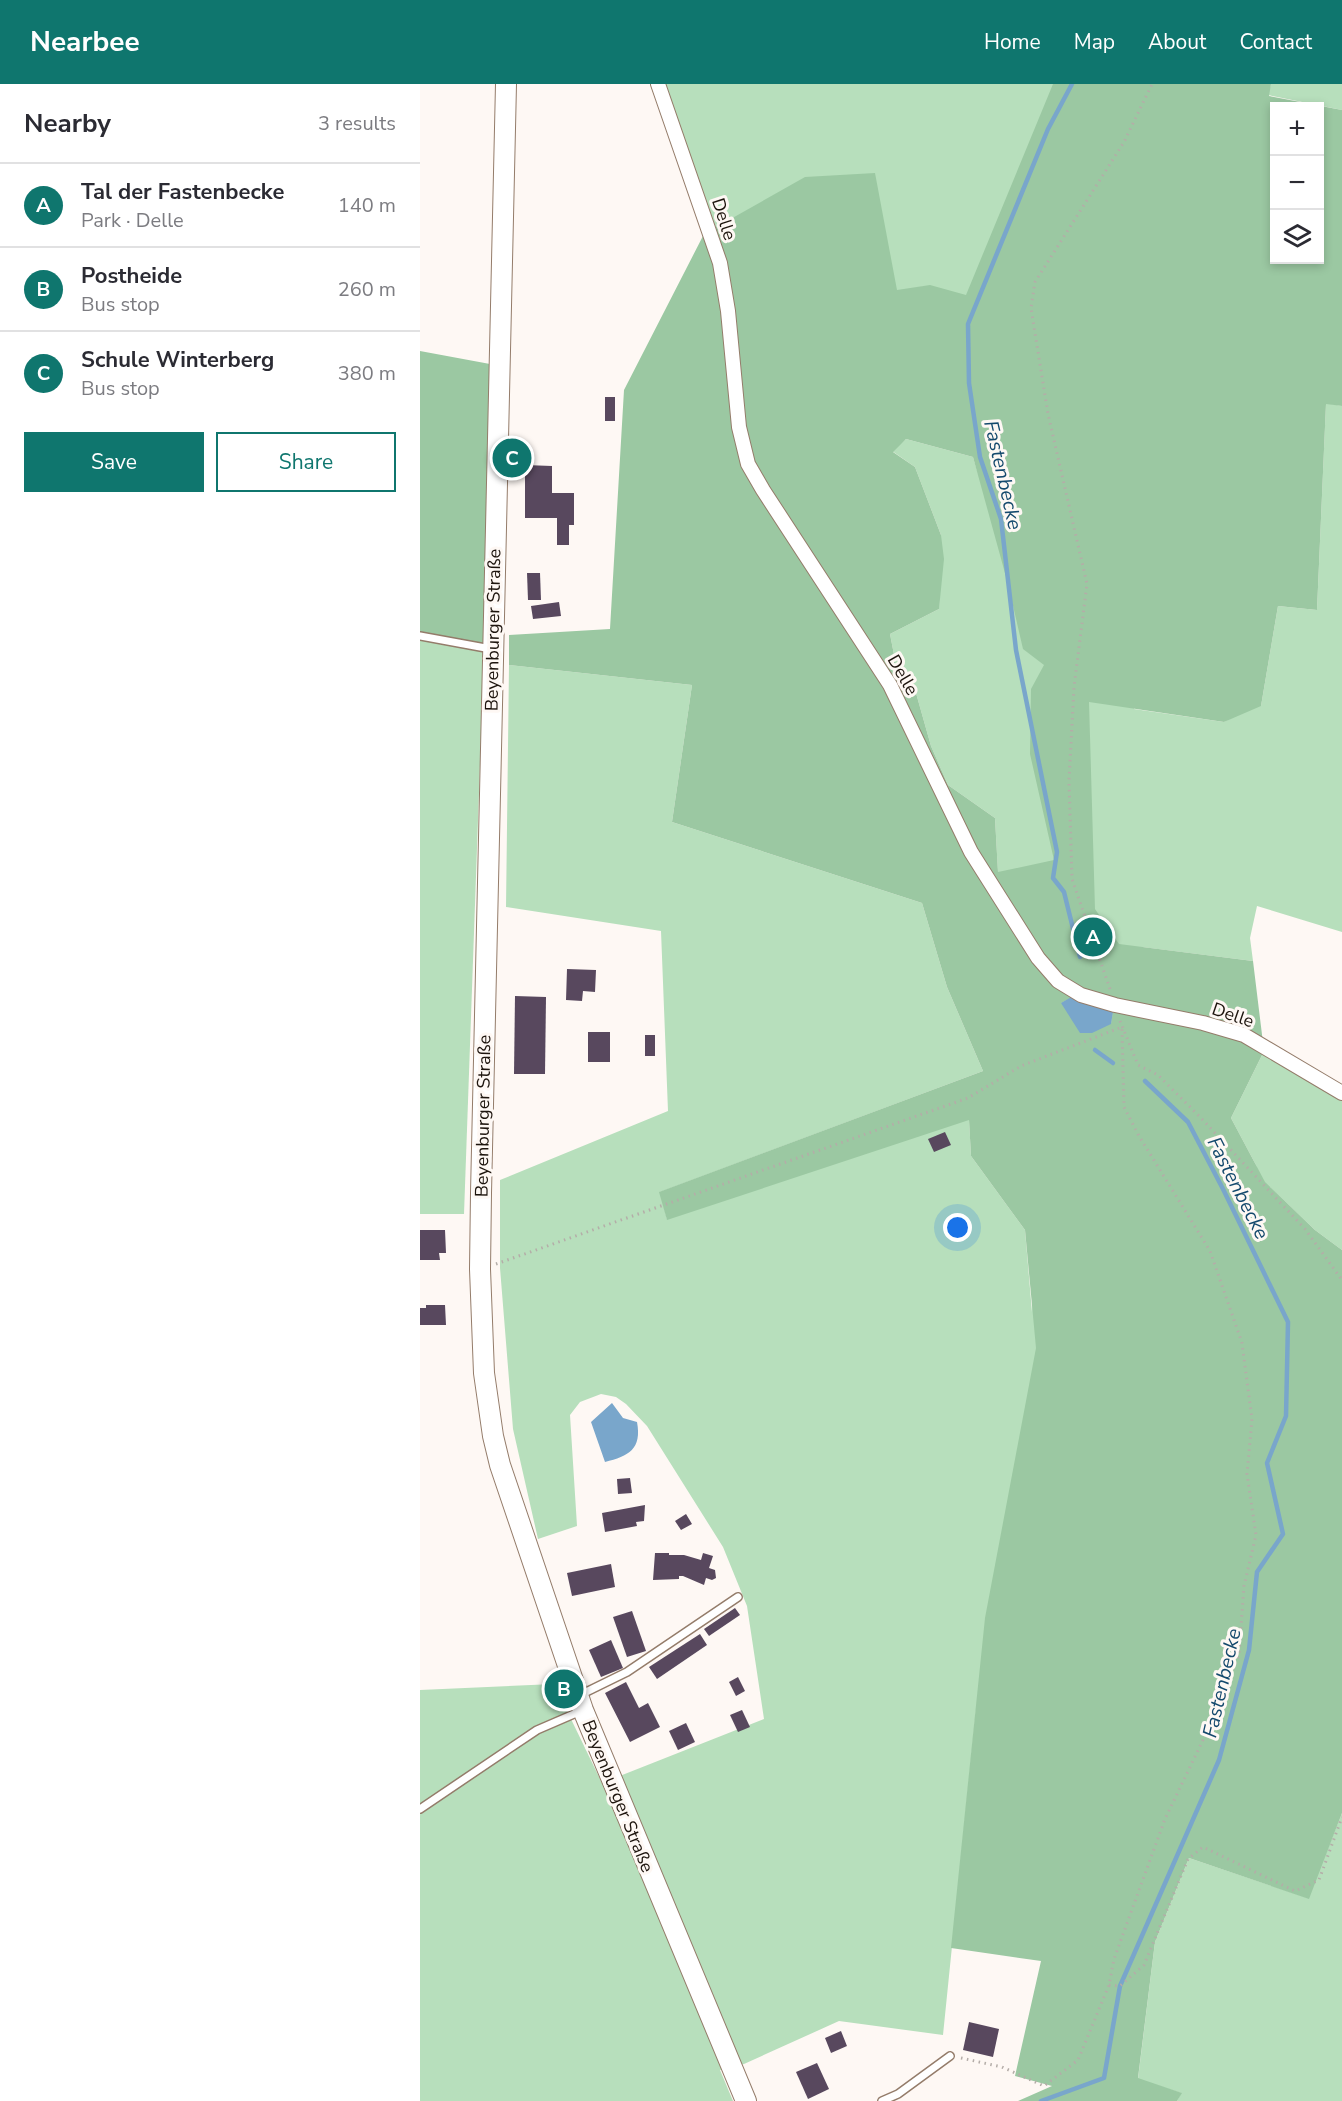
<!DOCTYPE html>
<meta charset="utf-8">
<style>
:root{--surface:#fff;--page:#f2f2f3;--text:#2b2b33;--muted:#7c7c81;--line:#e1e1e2;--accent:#0f766e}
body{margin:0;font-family:"Nunito Sans",sans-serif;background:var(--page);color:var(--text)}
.controls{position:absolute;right:18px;top:18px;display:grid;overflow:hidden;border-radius:0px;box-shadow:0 3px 9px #0003}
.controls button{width:54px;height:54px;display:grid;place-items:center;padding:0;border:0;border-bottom:2px solid var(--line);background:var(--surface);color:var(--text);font:30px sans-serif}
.you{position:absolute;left:538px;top:1144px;width:21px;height:21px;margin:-15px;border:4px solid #fff;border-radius:50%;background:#1a73e8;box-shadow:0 0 0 9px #1a73e833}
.badge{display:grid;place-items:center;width:39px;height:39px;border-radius:50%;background:var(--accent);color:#fff;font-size:20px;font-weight:700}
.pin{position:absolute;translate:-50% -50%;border:3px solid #fff;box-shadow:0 2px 6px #0006}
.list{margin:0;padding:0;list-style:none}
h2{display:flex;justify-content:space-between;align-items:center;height:78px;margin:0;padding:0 24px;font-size:26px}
h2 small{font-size:20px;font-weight:400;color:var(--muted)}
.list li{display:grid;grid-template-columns:39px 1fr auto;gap:18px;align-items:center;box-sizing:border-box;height:84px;padding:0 24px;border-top:2px solid var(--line)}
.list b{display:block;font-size:22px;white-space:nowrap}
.list p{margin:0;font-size:20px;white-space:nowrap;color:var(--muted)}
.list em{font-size:20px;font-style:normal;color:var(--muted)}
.actions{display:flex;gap:12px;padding:18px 24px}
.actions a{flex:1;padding:14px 0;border:2px solid var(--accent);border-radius:0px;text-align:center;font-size:21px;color:var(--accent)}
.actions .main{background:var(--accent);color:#fff}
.icon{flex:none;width:33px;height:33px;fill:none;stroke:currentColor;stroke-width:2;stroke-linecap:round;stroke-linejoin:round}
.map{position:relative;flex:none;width:922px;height:2017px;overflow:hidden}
header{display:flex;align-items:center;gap:36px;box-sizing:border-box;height:84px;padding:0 30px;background:var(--accent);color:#fff}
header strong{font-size:28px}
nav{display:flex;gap:33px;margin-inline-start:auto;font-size:21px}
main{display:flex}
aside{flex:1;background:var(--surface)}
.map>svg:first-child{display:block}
.green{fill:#b7dfbc}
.forest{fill:#9bc8a2;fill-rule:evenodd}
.water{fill:#79a6cb}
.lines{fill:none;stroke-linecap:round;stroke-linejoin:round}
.stream{stroke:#79a6cb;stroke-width:4.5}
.building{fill:#58485e}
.lane-casing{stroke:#947c6a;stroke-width:10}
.street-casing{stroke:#947c6a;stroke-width:16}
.secondary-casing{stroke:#947c6a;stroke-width:22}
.path{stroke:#b4ada8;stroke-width:3;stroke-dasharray:1.5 4.5;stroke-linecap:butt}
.lane{stroke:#fff;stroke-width:7}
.street{stroke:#fff;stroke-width:14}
.secondary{stroke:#fff;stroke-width:20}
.labels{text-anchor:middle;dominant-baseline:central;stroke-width:6;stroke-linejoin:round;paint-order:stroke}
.street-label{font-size:18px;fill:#1d140d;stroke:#fef8f4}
.water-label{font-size:20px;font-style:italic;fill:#14496d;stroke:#fef8f4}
</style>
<header>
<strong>Nearbee</strong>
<nav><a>Home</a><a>Map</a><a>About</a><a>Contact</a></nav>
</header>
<main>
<aside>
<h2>Nearby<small>3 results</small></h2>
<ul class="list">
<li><span class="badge">A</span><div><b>Tal der Fastenbecke</b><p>Park · Delle</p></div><em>140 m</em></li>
<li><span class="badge">B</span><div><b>Postheide</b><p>Bus stop</p></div><em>260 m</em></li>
<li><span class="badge">C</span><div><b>Schule Winterberg</b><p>Bus stop</p></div><em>380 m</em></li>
</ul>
<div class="actions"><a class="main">Save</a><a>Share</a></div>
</aside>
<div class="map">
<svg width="922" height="2017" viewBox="0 0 922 2017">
<rect width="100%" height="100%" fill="#fef8f4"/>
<g class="green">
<polygon points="230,0 742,0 714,625 804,638 835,621 841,622 858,522 897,526 906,319 922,322 922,848 837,822 830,854 833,877 722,863 724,915 837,1083 811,1034 844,967 922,1015 922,1166 895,1146 850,1103 556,1626 523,1951 419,1937 324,1980 300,1986 313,2017 0,2017 0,1606 134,1600 182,1699 344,1635 327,1522 303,1463 227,1342 206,1320 196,1313 181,1310 160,1318 150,1331 157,1442 118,1455 93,1345 80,1184 80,1096 248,1027 241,847 86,823 89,581 272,601 252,738 502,819 527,903 563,987 240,1108 247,1135 549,1035 551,1072 605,1146 612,1228 624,779 578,789 575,734 528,701 511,662 496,609 477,586 470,550 519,525 521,451 495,383 472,367 486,355 553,373 559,393 507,202 477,207 284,150"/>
<polygon points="851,0 922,0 922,26 848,11"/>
<polygon points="0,556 64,567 44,1130 0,1130"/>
<polygon points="922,1729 922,2017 757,2017 761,2009 718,1995 735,1858 769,1774 888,1814"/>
</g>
<g class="forest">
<path d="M 633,0 L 851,0 L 849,12 L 922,26 L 922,322 L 906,320 L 897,526 L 858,522 L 841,622 L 804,638 L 669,618 L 675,825 L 699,860 L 833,877 L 844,967 L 811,1034 L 845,1098 L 895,1146 L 922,1166 L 922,1729 L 889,1815 L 769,1774 L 735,1858 L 718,1994 L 762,2009 L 757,2017 L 598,2017 L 632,2002 L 595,1992 L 621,1877 L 531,1864 L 565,1534 L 616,1264 L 605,1146 L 551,1072 L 549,1036 L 247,1136 L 239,1108 L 563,987 L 527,903 L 502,819 L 252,738 L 272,601 L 89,581 L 89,551 L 190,545 L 204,306 L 284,150 L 385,93 L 455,89 L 477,206 L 510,201 L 546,211 ZM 854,22 L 900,22 L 900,176 L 854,176 ZM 486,355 L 553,373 L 588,500 L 603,565 L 624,581 L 611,605 L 610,670 L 634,776 L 578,788 L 575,734 L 528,701 L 511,662 L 496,609 L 477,586 L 470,550 L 519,525 L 524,475 L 521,451 L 495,383 L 473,368 ZM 654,912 L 693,928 L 691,940 L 641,919 Z"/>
<polygon points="0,267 70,280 66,560 0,548"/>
</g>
<g class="water">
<polygon points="653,912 693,928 691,940 672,949 660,949 641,919"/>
<path d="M 192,1319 L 203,1334 L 217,1338 C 222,1365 209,1372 185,1378 L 171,1338 Z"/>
</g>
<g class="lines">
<g class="stream">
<polyline points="652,0 628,45 548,240 549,299 560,373 581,435 596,566 637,768 633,794 644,808 660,873"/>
<polyline points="675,966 693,979"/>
<polyline points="621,2017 684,1994 700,1902 799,1676 829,1566 837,1488 863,1450 847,1379 866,1332 868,1238 803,1105 768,1038 725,997"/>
</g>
</g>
<g class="building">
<rect x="185" y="313" width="10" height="24"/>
<polygon points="105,381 132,382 132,409 154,409 154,441 149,441 149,461 137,461 137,434 105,434"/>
<polygon points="107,489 120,489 121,516 108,516"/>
<polygon points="139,518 141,532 113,535 111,522"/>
<polygon points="147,885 176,886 175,908 163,907 162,917 146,916"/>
<polygon points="95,912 126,913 125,990 94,990"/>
<rect x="168" y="948" width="22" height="30"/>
<rect x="225" y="951" width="10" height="21"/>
<polygon points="525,1048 531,1061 514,1068 508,1055"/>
<polygon points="0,1146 25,1146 26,1169 19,1169 20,1176 0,1176"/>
<polygon points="6,1221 25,1221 26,1241 0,1241 0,1224 6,1224"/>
<polygon points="210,1394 212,1409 198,1410 197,1395"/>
<polygon points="225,1421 224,1437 216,1438 217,1442 185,1448 182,1429"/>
<polygon points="266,1430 272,1440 261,1446 255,1437"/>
<polygon points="235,1469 249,1469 249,1471 264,1471 281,1476 283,1469 293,1472 289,1484 295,1486 296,1494 292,1496 286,1494 284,1501 263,1492 259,1492 259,1495 233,1496"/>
<polygon points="191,1480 195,1503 152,1512 147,1489"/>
<polygon points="315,1524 320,1531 289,1552 284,1545"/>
<polygon points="212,1527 226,1567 207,1573 193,1533"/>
<polygon points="280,1550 287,1561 237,1595 229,1583"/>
<polygon points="191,1556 203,1584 181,1593 169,1566"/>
<polygon points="318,1593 325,1607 316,1612 309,1598"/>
<polygon points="206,1598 219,1624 228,1619 240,1643 210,1658 185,1609"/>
<polygon points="322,1626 330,1643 318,1648 310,1631"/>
<polygon points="266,1639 275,1658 258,1666 249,1647"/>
<polygon points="549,1938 579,1945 573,1973 543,1966"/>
<polygon points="421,1947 427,1962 411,1969 405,1954"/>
<polygon points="397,1979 409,2005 388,2015 376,1988"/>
</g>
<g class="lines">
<g class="lane-casing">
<g id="lane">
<polyline points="0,552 71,565"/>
<polyline points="160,1611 207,1588 318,1513"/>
<polyline points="0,1725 117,1646 161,1627"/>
<polyline points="462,2017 478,2010 530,1972"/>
</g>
</g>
<g class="street-casing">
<polyline id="street" points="238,0 300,179 308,227 319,343 328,380 343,406 470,601 551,768 618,874 638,897 661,911 695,921 783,939 824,951 922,1009"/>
</g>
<g class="secondary-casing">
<polyline id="secondary" points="86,0 61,1109 60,1185 64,1289 73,1352 80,1381 163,1626 326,2017"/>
</g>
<g class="path">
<polyline points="690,905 652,795 649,697 654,603 667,500 628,330 611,224 615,198 704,58 732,0"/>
<polyline points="700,937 718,981 738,991 780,1033 885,1145 922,1196"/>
<polyline points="76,1180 548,1014 601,982 702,943"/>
<polyline points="689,1901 700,1902 724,1881 768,1775 783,1763 875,1807 899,1796 922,1733"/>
<polyline points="541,1974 582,1983 624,2002 658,1976 689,1901 694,1875 745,1735 795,1631 819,1570 824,1502 836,1451 827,1390 832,1335 822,1259 790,1167 719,1052 704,1023 702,945"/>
</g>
<use href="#lane" class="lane"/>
<use href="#street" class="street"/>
<use href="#secondary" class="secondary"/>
</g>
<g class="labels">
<g class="street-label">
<text transform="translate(304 135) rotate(72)">Delle</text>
<text transform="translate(73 546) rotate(-89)">Beyenburger Straße</text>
<text transform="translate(483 591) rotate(60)">Delle</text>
<text transform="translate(813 931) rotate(19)">Delle</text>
<text transform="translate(63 1032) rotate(-89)">Beyenburger Straße</text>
<text transform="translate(198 1712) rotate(68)">Beyenburger Straße</text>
</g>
<g class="water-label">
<text transform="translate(583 391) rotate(77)">Fastenbecke</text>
<text transform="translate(818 1104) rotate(63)">Fastenbecke</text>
<text transform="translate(802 1599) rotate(-77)">Fastenbecke</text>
</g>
</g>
</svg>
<div class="controls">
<button>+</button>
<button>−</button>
<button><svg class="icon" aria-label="layers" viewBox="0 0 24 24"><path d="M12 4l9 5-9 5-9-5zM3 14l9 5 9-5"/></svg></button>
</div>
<div class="you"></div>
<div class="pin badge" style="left:673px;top:853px">A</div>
<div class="pin badge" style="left:144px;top:1605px">B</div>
<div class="pin badge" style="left:92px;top:374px">C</div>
</div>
</main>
